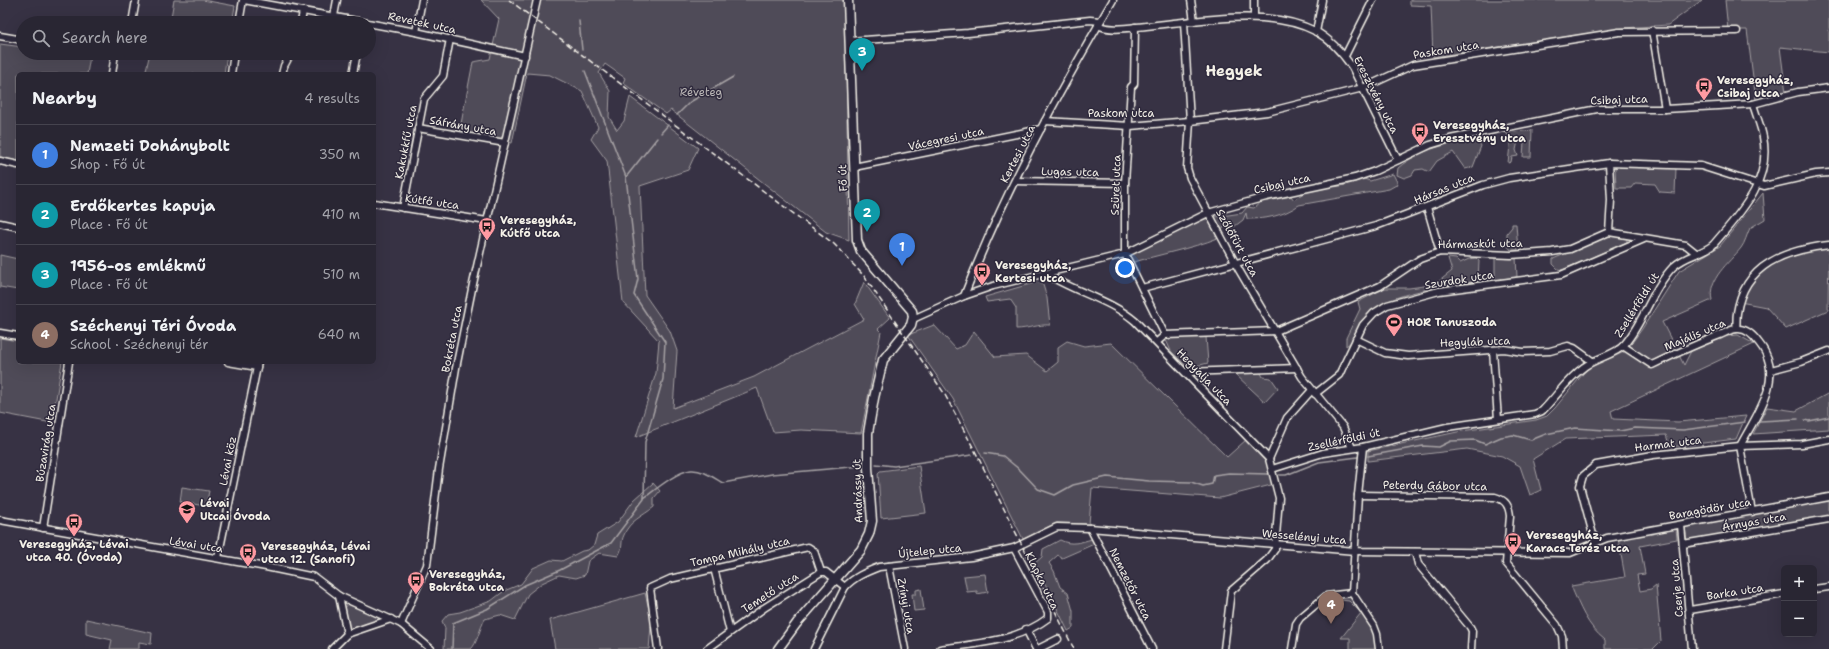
<!DOCTYPE html>
<meta charset="utf-8">
<style>
:root{--surface:#292633;--page:#312e3b;--text:#f1f3f6;--muted:#a5a5ac;--line:#45434e;--accent:#ff9aa2}
body{margin:0;font-family:"Shantell Sans",sans-serif;background:var(--page);color:var(--text)}
.controls{position:absolute;right:12px;bottom:12px;display:grid;overflow:hidden;border-radius:6px;box-shadow:0 4px 16px #0002}
.controls button{width:36px;height:36px;display:grid;place-items:center;padding:0;border:0;border-bottom:1px solid var(--line);background:var(--surface);color:var(--text);font:20px sans-serif}
.you{position:absolute;left:1125px;top:268px;width:14px;height:14px;margin:-10px;border:3px solid #fff;border-radius:50%;background:#1a73e8;box-shadow:0 0 0 6px #1a73e833}
.badge{display:grid;place-items:center;width:26px;height:26px;border-radius:50%;background:var(--accent);color:#fff;font-size:13px;font-weight:700}
.pin{position:absolute;translate:-50% -33px;filter:drop-shadow(0 1px 2px #0008)}
.pin::after{content:'';position:absolute;top:21px;width:14px;height:12px;background:inherit;clip-path:polygon(0 0,100% 0,50% 100%)}
.list{margin:0;padding:0;list-style:none}
h2{display:flex;justify-content:space-between;align-items:center;height:52px;margin:0;padding:0 16px;font-size:17px}
h2 small{font-size:13px;font-weight:400;color:var(--muted)}
.list li{display:grid;grid-template-columns:26px 1fr auto;gap:12px;align-items:center;box-sizing:border-box;height:60px;padding:0 16px;border-top:1px solid var(--line)}
.list b{display:block;font-size:15px;white-space:nowrap}
.list p{margin:0;font-size:13px;white-space:nowrap;color:var(--muted)}
.list em{font-size:13px;font-style:normal;color:var(--muted)}
.icon{flex:none;width:22px;height:22px;fill:none;stroke:currentColor;stroke-width:2;stroke-linecap:round;stroke-linejoin:round}
.map{position:relative;flex:none;width:1829px;height:649px;overflow:hidden}
.search{position:absolute;background:var(--surface);box-shadow:0 4px 16px #0002;left:16px;top:16px;width:360px;height:44px;display:flex;align-items:center;gap:10px;box-sizing:border-box;padding:0 14px;border-radius:22px;color:var(--muted);font-size:15px}
.panel{position:absolute;background:var(--surface);box-shadow:0 4px 16px #0002;left:16px;top:72px;width:360px;height:292px;border-radius:6px}
.map>svg:first-child{display:block}
.green{fill:#504b59;stroke:#a29ea0}
.lines{fill:none;stroke-linecap:round;stroke-linejoin:round}
.stream{stroke:#a6a2a4;stroke-width:1.5}
.minor-casing{stroke:#f4f1e8;stroke-width:9}
.major-casing{stroke:#f4f1e8;stroke-width:11}
.minor{stroke:#2f2a3d;stroke-width:6}
.major{stroke:#2f2a3d;stroke-width:8}
.rail{stroke:#f4f1e8;stroke-width:1.5;stroke-dasharray:6 3;stroke-linecap:butt}
.labels{text-anchor:middle;dominant-baseline:central;stroke-width:3;stroke-linejoin:round;paint-order:stroke}
.street-label{font-size:11px;fill:#f4f1e8;stroke:#2f2a3d}
.poi-label{font-size:11px;font-weight:bold;fill:#f4f1e8;stroke:#2f2a3d;text-anchor:start}
.park-label{font-size:11px;fill:#bbb7b6;stroke:#2f2a3d}
.district-label{font-size:15px;font-weight:bold;fill:#f4f1e8;stroke:#2f2a3d}
</style>
<div class="map">
<svg width="1829" height="649" viewBox="0 0 1829 649">
<rect width="100%" height="100%" fill="#373244"/>
<filter id="ink" filterUnits="userSpaceOnUse"><feTurbulence type="fractalNoise" baseFrequency=".025" numOctaves="2"/><feDisplacementMap in="SourceGraphic" scale="8" xChannelSelector="R" yChannelSelector="G"/><feConvolveMatrix kernelMatrix="1 2 1 2 8 2 1 2 1" color-interpolation-filters="sRGB"/></filter>
<g filter="url(#ink)">
<g class="green">
<polygon points="174,0 203,0 235,6 232,23 170,23"/>
<polygon points="481,0 845,0 849,240 826,232 671,110 666,114 623,83 625,78 605,64 599,73 610,91 609,117 617,130 624,121 630,97 698,148 688,170 640,186 645,295 670,331 677,351 673,408 754,377 864,319 855,304 864,282 890,318 878,329 881,332 861,433 801,430 773,432 757,388 636,437 656,373 659,341 623,302 607,161 591,139 598,127 582,91 550,75 527,73 512,143 459,134 473,62 490,59 499,19"/>
<polygon points="1410,0 1702,0 1668,25 1623,28 1433,57 1431,6 1410,5"/>
<polygon points="1725,0 1829,0 1829,52 1780,47 1786,93 1756,101 1747,30 1728,30"/>
<polygon points="0,44 23,47 23,53 70,53 90,56 87,74 18,74 18,161 0,157"/>
<polygon points="150,53 227,53 224,74 145,74"/>
<polygon points="1532,130 1531,157 1523,157 1524,142 1518,141 1516,150 1518,156 1512,157 1511,162 1508,163 1510,145 1507,133"/>
<path d="M 1477,138 L 1481,146 L 1473,167 L 1465,169 L 1453,152 L 1437,161 L 1429,172 L 1423,169 L 1415,170 L 1412,175 L 1404,178 L 1397,175 L 1398,168 C 1420,149 1450,143 1477,138 Z"/>
<polygon points="1615,167 1676,168 1675,193 1660,192 1655,184 1635,183 1631,188 1616,188"/>
<path d="M 1393,174 L 1398,184 L 1389,189 L 1299,205 C 1283,216 1267,219 1247,219 L 1246,213 L 1243,220 L 1231,229 L 1224,227 L 1222,230 L 1215,217 L 1242,213 L 1247,207 L 1254,208 L 1261,202 L 1291,196 L 1294,200 C 1314,183 1323,190 1346,185 C 1352,183 1358,181 1364,179 L 1370,181 Z"/>
<path d="M 1763,193 L 1765,219 L 1750,228 C 1747,234 1745,243 1741,248 C 1729,263 1707,279 1712,300 L 1662,322 L 1684,365 L 1691,351 L 1727,336 L 1738,335 L 1754,344 L 1611,411 L 1613,419 L 1678,422 L 1746,416 L 1736,439 L 1670,447 L 1666,435 L 1565,439 L 1533,459 L 1541,490 L 1530,495 L 1520,466 L 1502,456 L 1467,449 L 1368,461 L 1368,451 L 1462,431 L 1536,420 L 1547,416 L 1555,408 L 1587,369 L 1626,351 L 1642,329 L 1679,271 L 1720,246 Z"/>
<path d="M 1208,218 L 1218,238 C 1190,249 1160,254 1131,263 L 1128,255 L 1177,231 Z"/>
<polygon points="1512,224 1516,224 1518,250 1511,250 1507,245 1507,233 1512,227"/>
<polygon points="1611,235 1627,239 1627,242 1562,270 1558,269 1553,264 1553,259"/>
<polygon points="1829,245 1828,310 1786,329 1766,307 1740,302 1753,278 1778,257"/>
<polygon points="0,255 18,259 18,290 0,287"/>
<polygon points="1495,256 1516,257 1517,277 1495,280"/>
<path d="M 1448,258 L 1456,259 L 1460,263 L 1469,259 L 1476,258 L 1479,261 L 1478,281 C 1446,287 1399,290 1373,310 C 1361,319 1356,341 1346,346 L 1346,338 L 1360,309 L 1358,302 L 1385,288 L 1409,288 L 1424,286 L 1438,282 L 1452,271 Z"/>
<path d="M 1037,282 L 1043,285 L 1047,298 L 1050,325 C 1039,324 1028,329 1016,329 L 1016,308 L 1010,299 L 987,302 L 985,297 Z"/>
<polygon points="934,325 956,349 965,345 974,331 995,357 1026,355 1047,371 1058,362 1058,347 1067,341 1084,346 1111,343 1227,457 1247,439 1267,459 1275,484 1220,498 1092,488 1089,524 1056,523 1023,539 953,399 908,335"/>
<polygon points="1206,337 1208,363 1188,368 1171,351 1165,338"/>
<polygon points="0,338 18,341 18,362 62,362 52,423 0,413"/>
<polygon points="1260,371 1263,377 1271,378 1278,388 1265,402 1235,374"/>
<polygon points="1829,393 1829,429 1753,434 1767,407 1796,411"/>
<polygon points="919,466 926,513 881,518 878,473 880,471"/>
<path d="M 653,483 L 660,491 L 654,498 L 654,507 C 643,516 629,521 624,535 C 620,543 624,547 618,556 L 599,553 L 588,561 L 585,575 L 576,578 L 559,575 L 542,583 L 528,594 L 515,620 L 500,615 L 485,619 C 480,627 477,644 471,649 L 444,649 L 445,628 L 442,621 L 448,614 L 460,612 L 491,601 L 504,591 L 521,584 L 533,568 L 551,560 L 562,561 L 582,551 L 588,550 L 594,545 L 597,535 L 618,522 L 634,500 Z"/>
<polygon points="182,487 209,491 206,506 180,502"/>
<polygon points="1829,500 1829,517 1687,541 1685,527"/>
<path d="M 1676,528 L 1677,539 L 1640,546 L 1645,574 L 1637,575 L 1640,591 L 1651,589 L 1656,585 L 1661,641 L 1653,649 L 1605,649 L 1605,640 C 1587,626 1580,607 1571,586 L 1625,577 L 1618,538 Z"/>
<path d="M 1092,539 L 1094,544 L 1062,558 L 1058,555 L 1049,563 L 1054,571 L 1060,587 L 1068,593 L 1073,611 L 1073,628 L 1068,631 L 1035,563 L 1042,557 L 1043,549 L 1060,540 C 1071,546 1081,542 1092,539 Z"/>
<polygon points="985,574 988,592 977,594 977,591 967,592 964,576"/>
<polygon points="921,589 924,610 914,611 912,594 916,594 916,590"/>
<polygon points="645,593 653,626 651,626 649,649 555,649 550,620"/>
<path d="M 1338,597 L 1352,597 C 1355,606 1362,611 1367,618 C 1374,629 1374,637 1376,649 L 1350,649 L 1350,638 L 1341,638 L 1361,613 L 1349,601 L 1340,600 Z"/>
<polygon points="349,604 380,618 381,620 353,630 348,627 344,608"/>
<polygon points="86,619 152,633 151,644 139,642 139,649 110,649 112,640 86,634"/>
</g>
<g class="lines">
<g class="stream">
<polyline points="579,21 582,50"/>
<polyline points="585,71 626,177"/>
<polyline points="677,115 690,102 733,77"/>
<polyline points="661,133 668,125"/>
<polyline points="1804,420 1809,421 1829,417"/>
<polyline points="1760,421 1798,419"/>
<polyline points="985,453 1003,456 1020,470 1038,489 1055,495 1073,485 1107,477 1149,481 1191,482 1203,486 1212,484 1214,475 1229,473 1268,474"/>
<polyline points="1368,456 1423,446 1439,447 1451,441 1475,440 1485,444 1501,437 1513,435 1531,440 1546,434 1575,428 1620,431 1635,428 1683,430 1745,422"/>
<polyline points="876,464 894,466 972,455"/>
<polyline points="1279,475 1286,475 1319,462 1358,457"/>
<path d="M 644,498 C 656,489 676,472 691,470 C 702,469 714,478 723,483 L 772,474 L 862,466"/>
<polyline points="452,649 453,623 487,609 525,585 560,570 611,543 644,499 645,442 663,379 665,342 634,295 638,279 626,177 657,138"/>
</g>
<g class="minor-casing">
<g id="minor">
<polyline points="244,0 416,32 525,56"/>
<polyline points="1191,0 1194,21"/>
<polyline points="1254,0 1254,17"/>
<polyline points="334,16 337,0"/>
<polyline points="1184,22 1190,121 1187,168 1190,178 1239,270 1302,377 1343,427 1352,448"/>
<polyline points="132,23 136,0"/>
<polyline points="239,23 243,0"/>
<polyline points="301,23 303,11"/>
<path d="M 1098,25 C 1110,32 1133,27 1146,26 C 1197,21 1268,7 1315,31 C 1330,39 1343,54 1352,67 L 1398,160"/>
<polyline points="1135,27 1134,84 1131,87 1125,183 1125,254 1165,335"/>
<polyline points="1652,30 1665,109"/>
<polyline points="416,32 422,0"/>
<polyline points="1316,32 1322,0"/>
<polyline points="0,36 23,40"/>
<polyline points="849,41 968,33 1090,20 1100,21"/>
<polyline points="1345,56 1373,0"/>
<polyline points="112,74 115,53"/>
<polyline points="231,74 234,53"/>
<polyline points="282,74 284,66 291,53"/>
<polyline points="353,74 357,53"/>
<polyline points="1045,121 1130,126 1190,121 1267,112 1363,88 1413,65 1619,32 1737,31"/>
<polyline points="418,128 505,143"/>
<polyline points="0,161 18,165"/>
<polyline points="854,167 1041,129"/>
<polyline points="1015,181 1125,183"/>
<polyline points="374,203 487,221"/>
<polyline points="1427,207 1440,252"/>
<polyline points="403,208 424,99 443,76 450,39"/>
<polyline points="0,223 18,227"/>
<polyline points="1609,232 1611,200 1609,163"/>
<path d="M 1045,273 C 1074,292 1109,299 1135,321 L 1269,459 L 1279,498 L 1275,549 L 1267,560 L 1231,591 L 1224,649"/>
<polyline points="1142,288 1376,226 1483,185 1509,178 1609,163 1701,166 1764,186 1816,174 1829,173"/>
<path d="M 964,296 C 1004,193 1057,95 1113,0"/>
<polyline points="913,319 964,296 993,286 1125,254 1208,213 1266,197 1355,178 1375,171 1430,145 1450,139 1597,109 1665,109 1753,104 1798,92 1829,88"/>
<path d="M 1736,329 C 1737,324 1736,318 1737,313 C 1744,264 1786,250 1829,245"/>
<polyline points="0,333 18,336"/>
<polyline points="1356,339 1385,353 1408,356 1504,349 1523,352 1550,351 1568,346 1574,348 1592,361"/>
<polyline points="1157,342 1165,335 1276,331 1380,286 1420,259 1440,252 1511,255 1552,252 1570,249 1609,232 1686,245 1696,253"/>
<path d="M 1623,346 L 1652,365 C 1675,354 1696,344 1720,335 C 1725,333 1731,329 1737,329 C 1746,328 1754,336 1759,343 C 1787,377 1756,415 1740,446"/>
<polyline points="1493,351 1498,419"/>
<polyline points="228,362 257,367"/>
<polyline points="1771,370 1801,362 1829,351"/>
<polyline points="1186,372 1297,368"/>
<polyline points="1315,394 1339,375 1363,325 1374,313 1387,305 1439,291 1561,275 1644,239"/>
<polyline points="1740,446 1752,512"/>
<polyline points="1269,459 1287,418 1312,390"/>
<path d="M 1272,469 L 1323,453 L 1363,447 L 1447,427 L 1535,414 L 1542,411 C 1556,397 1567,379 1584,367 C 1595,358 1615,355 1624,345 C 1644,322 1652,289 1673,267 C 1686,255 1700,255 1713,245 C 1739,214 1772,182 1763,137 C 1761,126 1756,115 1753,104"/>
<path d="M 1358,495 L 1495,497 C 1506,500 1509,506 1510,516 L 1506,563 L 1557,625 L 1562,636 L 1563,649"/>
<polyline points="0,520 266,567 314,577 339,596 401,624 431,649"/>
<polyline points="1681,525 1692,649"/>
<polyline points="43,528 69,362"/>
<polyline points="1090,528 1152,649"/>
<polyline points="1595,542 1580,486 1583,476 1596,465 1653,455 1740,446 1802,444 1829,439"/>
<polyline points="1683,544 1829,519"/>
<polyline points="1415,552 1418,564 1470,627 1472,631 1471,649"/>
<polyline points="218,558 258,362"/>
<polyline points="889,566 905,649"/>
<polyline points="714,568 730,632"/>
<polyline points="1814,589 1829,587"/>
<polyline points="1352,593 1358,495 1363,447"/>
<polyline points="1352,593 1374,626 1377,634 1379,649"/>
<polyline points="339,596 347,634"/>
<polyline points="1690,610 1784,594"/>
<polyline points="401,624 427,565 439,469 456,368 473,284 537,0"/>
<polyline points="1026,629 1036,649"/>
<polyline points="332,649 347,634 391,619"/>
<polyline points="658,649 650,588 670,579 808,547 814,551 821,572"/>
<polyline points="707,649 764,608 821,572 826,572 845,587"/>
<path d="M 814,649 L 845,587 C 854,577 866,572 879,567 L 971,557 L 1014,548 L 1057,527 L 1090,528 L 1355,551 L 1570,553 L 1607,538 L 1829,497"/>
<path d="M 940,649 C 976,644 1018,641 1048,618 L 1048,612 L 1014,548"/>
<polyline points="1038,649 1058,639"/>
<polyline points="1292,649 1296,624 1300,618 1326,596 1352,593"/>
</g>
</g>
<g class="major-casing">
<polyline id="major" points="778,649 797,623 861,550 869,534 872,521 868,468 868,433 874,398 883,360 911,325 913,317 912,311 861,251 857,240 848,0"/>
</g>
<use href="#minor" class="minor"/>
<use href="#major" class="major"/>
<polyline class="rail" points="509,0 834,244 864,276 944,393 975,451 1074,649"/>
</g>
</g>
<defs>
<g id="bus-pin" transform="scale(0.9)"><path d="M0 17L-7.5 6A9.5 9.5 0 1 1 7.5 6Z" fill="#ff9aa2" stroke="#2f2a3d"/><path d="M-5-6H5V4H4V6H2V4H-2V6H-4V4H-5ZM-3.5-4V0h7V-4ZM-3.5 1.2v1.5H-2V1.2ZM2 1.2v1.5H3.5V1.2Z" fill="#111"/></g>
<g id="stadium-pin" transform="scale(0.9)"><path d="M0 17L-7.5 6A9.5 9.5 0 1 1 7.5 6Z" fill="#ff9aa2" stroke="#2f2a3d"/><path d="M0-5a6.5 5 0 1 0 0 10a6.5 5 0 1 0 0-10ZM-3.5-1.8h7v3.6h-7Z" fill="#111"/></g>
<g id="school-pin" transform="scale(0.9)"><path d="M0 17L-7.5 6A9.5 9.5 0 1 1 7.5 6Z" fill="#ff9aa2" stroke="#2f2a3d"/><path d="M0-5L7-2L0 1L-7-2ZM-4 1L0 2.5L4 1V4Q0 6-4 4Z" fill="#111"/></g>
</defs>
<g fill-rule="evenodd">
<use href="#bus-pin" x="1704" y="86"/>
<use href="#bus-pin" x="1420" y="131"/>
<use href="#bus-pin" x="487" y="226"/>
<use href="#bus-pin" x="982" y="271"/>
<use href="#stadium-pin" x="1394" y="322"/>
<use href="#school-pin" x="187" y="509"/>
<use href="#bus-pin" x="74" y="522"/>
<use href="#bus-pin" x="1513" y="541"/>
<use href="#bus-pin" x="248" y="552"/>
<use href="#bus-pin" x="416" y="580"/>
</g>
<g class="labels">
<g class="street-label">
<text transform="translate(422 23) rotate(12)">Revetek utca</text>
<text transform="translate(1446 50) rotate(-9)">Paskom utca</text>
<text transform="translate(1376 95) rotate(63)">Eresztvény utca</text>
<text transform="translate(1619 100) rotate(-2)">Csibaj utca</text>
<text x="1121" y="113">Paskom utca</text>
<text transform="translate(463 126) rotate(10)">Sáfrány utca</text>
<text transform="translate(946 139) rotate(-12)">Vácegresi utca</text>
<text transform="translate(406 142) rotate(-79)">Kakukkfű utca</text>
<text transform="translate(1018 154) rotate(-63)">Kertesi utca</text>
<text transform="translate(1070 172) rotate(1)">Lugas utca</text>
<text transform="translate(843 178) rotate(-92)">Fő út</text>
<text transform="translate(1282 184) rotate(-13)">Csibaj utca</text>
<text transform="translate(1116 185) rotate(-88)">Szüret utca</text>
<text transform="translate(1444 189) rotate(-22)">Hársas utca</text>
<text transform="translate(432 202) rotate(8)">Kútfő utca</text>
<text transform="translate(1237 243) rotate(61)">Szőlőfürt utca</text>
<text transform="translate(1480 244) rotate(-1)">Hármaskút utca</text>
<text transform="translate(1459 280) rotate(-9)">Szurdok utca</text>
<text transform="translate(1637 305) rotate(-58)">Zsellérföldi út</text>
<text transform="translate(1695 335) rotate(-23)">Majális utca</text>
<text transform="translate(452 339) rotate(-79)">Bokréta utca</text>
<text transform="translate(1475 342) rotate(-2)">Hegyláb utca</text>
<text transform="translate(1204 377) rotate(46)">Hegyalja utca</text>
<text transform="translate(1344 440) rotate(-12)">Zsellérföldi út</text>
<text transform="translate(46 443) rotate(-81)">Búzavirág utca</text>
<text transform="translate(1668 444) rotate(-7)">Harmat utca</text>
<text transform="translate(228 461) rotate(-79)">Lévai köz</text>
<text transform="translate(1435 486) rotate(1)">Peterdy Gábor utca</text>
<text transform="translate(858 491) rotate(-92)">Andrássy út</text>
<text transform="translate(1710 509) rotate(-10)">Baragödör utca</text>
<text transform="translate(1754 522) rotate(-10)">Árnyas utca</text>
<text transform="translate(1304 537) rotate(5)">Wesselényi utca</text>
<text transform="translate(196 545) rotate(9)">Lévai utca</text>
<text transform="translate(930 551) rotate(-6)">Újtelep utca</text>
<text transform="translate(740 552) rotate(-13)">Tompa Mihály utca</text>
<text transform="translate(1042 581) rotate(64)">Klapka utca</text>
<text transform="translate(1130 584) rotate(63)">Nemzetőr utca</text>
<text transform="translate(1677 588) rotate(-95)">Cserje utca</text>
<text transform="translate(1735 592) rotate(-9)">Barka utca</text>
<text transform="translate(770 593) rotate(-33)">Temető utca</text>
<text transform="translate(906 606) rotate(80)">Zrínyi utca</text>
</g>
<g class="poi-label">
<text x="1717" y="80">Veresegyház,<tspan x="1717" dy="13">Csibaj utca</tspan></text>
<text x="1433" y="125">Veresegyház,<tspan x="1433" dy="13">Eresztvény utca</tspan></text>
<text x="500" y="220">Veresegyház,<tspan x="500" dy="13">Kútfő utca</tspan></text>
<text x="995" y="265">Veresegyház,<tspan x="995" dy="13">Kertesi utca</tspan></text>
<text x="1407" y="322">HOR Tanuszoda</text>
<text x="200" y="503">Lévai<tspan x="200" dy="13">Utcai Óvoda</tspan></text>
<text x="1526" y="535">Veresegyház,<tspan x="1526" dy="13">Karacs Teréz utca</tspan></text>
<text x="74" y="544" text-anchor="middle">Veresegyház, Lévai<tspan x="74" dy="13">utca 40. (Óvoda)</tspan></text>
<text x="261" y="546">Veresegyház, Lévai<tspan x="261" dy="13">utca 12. (Sanofi)</tspan></text>
<text x="429" y="574">Veresegyház,<tspan x="429" dy="13">Bokréta utca</tspan></text>
</g>
<g class="park-label">
<text x="701" y="92">Réveteg</text>
</g>
<g class="district-label">
<text x="1234" y="71">Hegyek</text>
</g>
</g>
</svg>
<div class="controls">
<button>+</button>
<button>−</button>
</div>
<div class="you"></div>
<div class="pin badge" style="left:902px;top:266px;background:#3f7fe0">1</div>
<div class="pin badge" style="left:867px;top:232px;background:#0f9aa8">2</div>
<div class="pin badge" style="left:862px;top:71px;background:#0f9aa8">3</div>
<div class="pin badge" style="left:1331px;top:624px;background:#8d6e63">4</div>
<div class="search"><svg class="icon" aria-label="search" viewBox="0 0 24 24"><circle cx="10" cy="10" r="6"/><path d="M15 15l6 6"/></svg>Search here</div>
<section class="panel">
<h2>Nearby<small>4 results</small></h2>
<ul class="list">
<li><span class="badge" style="background:#3f7fe0">1</span><div><b>Nemzeti Dohánybolt</b><p>Shop · Fő út</p></div><em>350 m</em></li>
<li><span class="badge" style="background:#0f9aa8">2</span><div><b>Erdőkertes kapuja</b><p>Place · Fő út</p></div><em>410 m</em></li>
<li><span class="badge" style="background:#0f9aa8">3</span><div><b>1956-os emlékmű</b><p>Place · Fő út</p></div><em>510 m</em></li>
<li><span class="badge" style="background:#8d6e63">4</span><div><b>Széchenyi Téri Óvoda</b><p>School · Széchenyi tér</p></div><em>640 m</em></li>
</ul>
</section>
</div>
